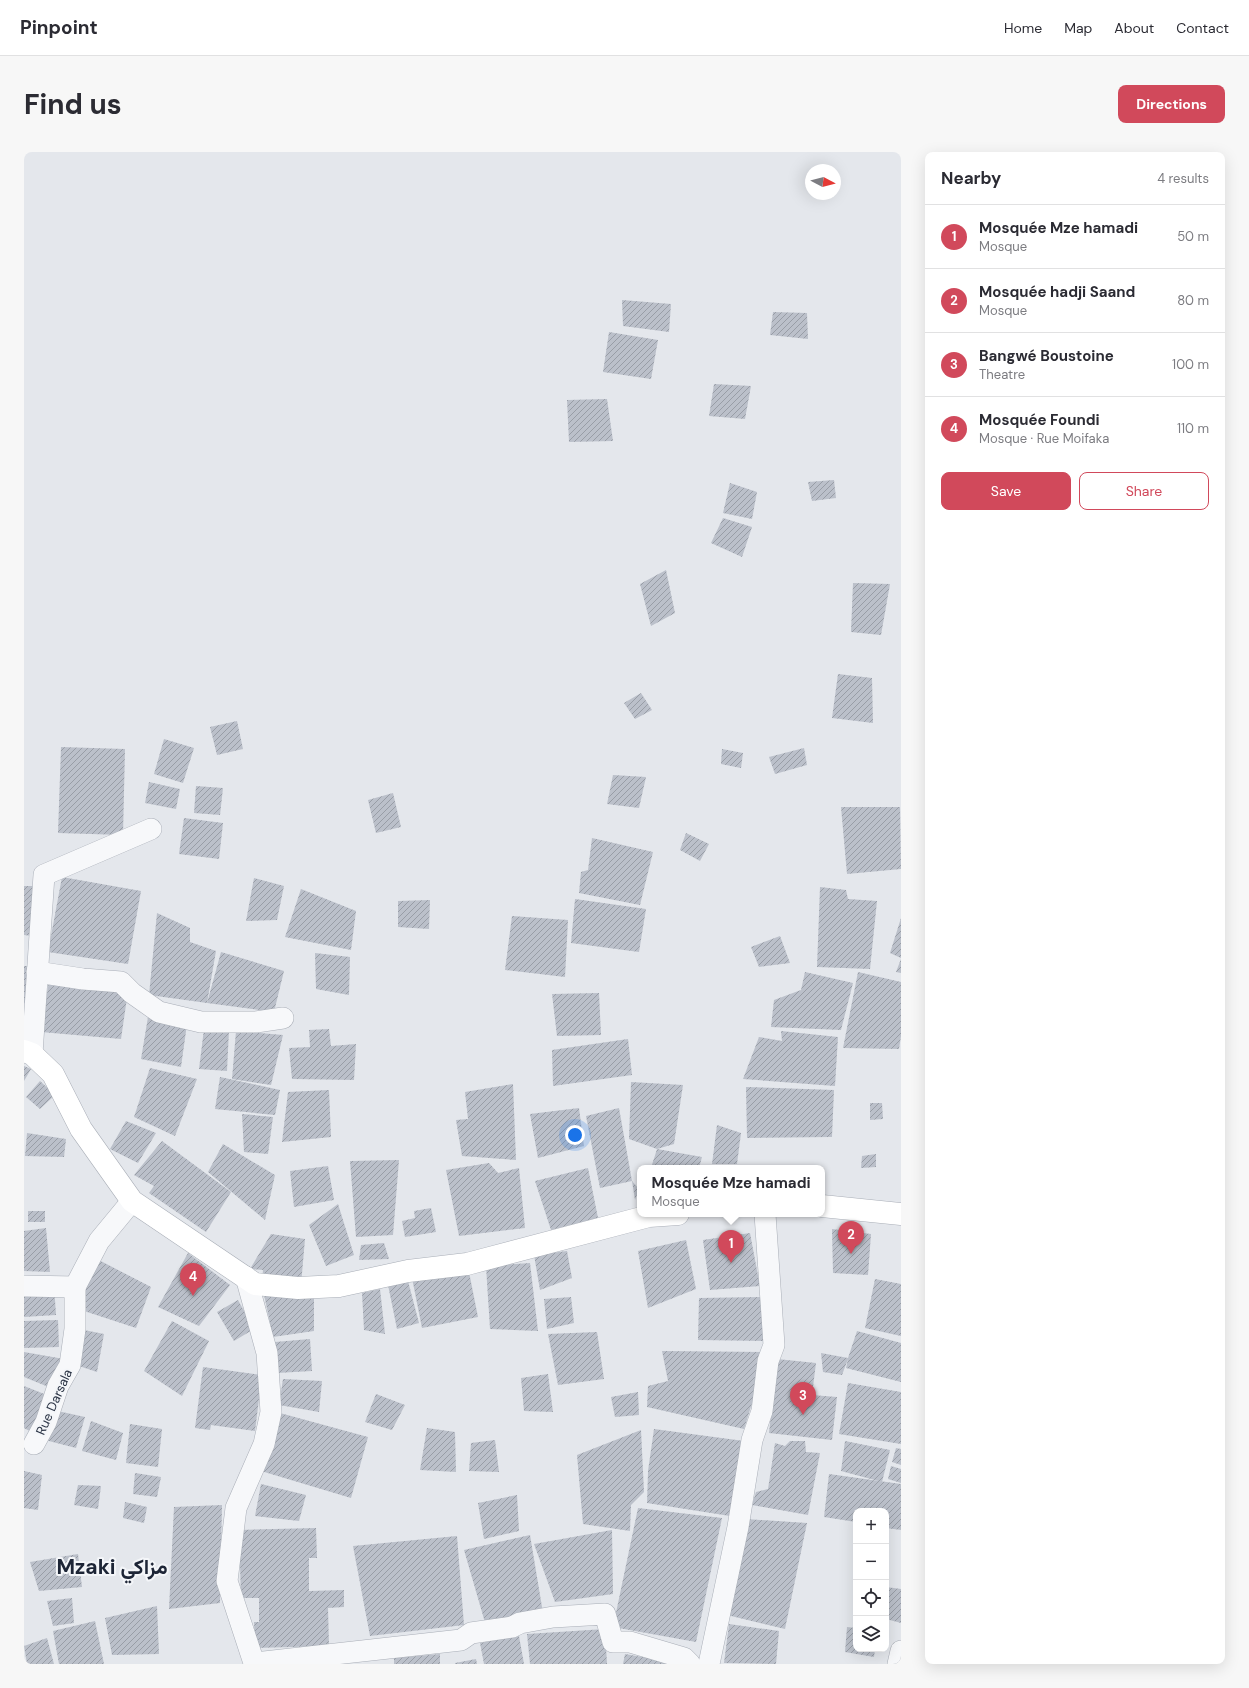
<!DOCTYPE html>
<meta charset="utf-8">
<style>
:root{--surface:#fff;--page:#f7f7f7;--text:#2b2b33;--muted:#7c7c81;--line:#e1e1e2;--accent:#d1495b}
body{margin:0;font-family:"DM Sans",Vazirmatn,sans-serif;background:var(--page);color:var(--text)}
.controls{position:absolute;right:12px;bottom:12px;display:grid;overflow:hidden;border-radius:8px;box-shadow:0 4px 16px #0002}
.controls button{width:36px;height:36px;display:grid;place-items:center;padding:0;border:0;border-bottom:1px solid var(--line);background:var(--surface);color:var(--text);font:20px sans-serif}
.compass{position:absolute;left:781px;top:12px;width:36px;height:36px;border-radius:50%;background:var(--surface);box-shadow:0 4px 16px #0002;rotate:97deg}
.you{position:absolute;left:551px;top:983px;width:14px;height:14px;margin:-10px;border:3px solid #fff;border-radius:50%;background:#1a73e8;box-shadow:0 0 0 6px #1a73e833}
.badge{display:grid;place-items:center;width:26px;height:26px;border-radius:50%;background:var(--accent);color:#fff;font-size:13px;font-weight:700}
.pin{position:absolute;translate:-50% -33px;filter:drop-shadow(0 1px 2px #0008)}
.pin::after{content:'';position:absolute;top:21px;width:14px;height:12px;background:inherit;clip-path:polygon(0 0,100% 0,50% 100%)}
.popup{position:absolute;left:613px;top:1013px;width:188px;height:52px;box-sizing:border-box;display:grid;place-content:center;border-radius:8px;background:var(--surface);filter:drop-shadow(0 1px 3px #0005);font-size:13px;white-space:nowrap;color:var(--muted)}
.popup b{font-size:15px;color:var(--text)}
.popup::after{content:'';position:absolute;left:50%;top:100%;margin-left:-8px;border:8px solid transparent;border-top-color:var(--surface)}
.list{margin:0;padding:0;list-style:none}
h2{display:flex;justify-content:space-between;align-items:center;height:52px;margin:0;padding:0 16px;font-size:17px}
h2 small{font-size:13px;font-weight:400;color:var(--muted)}
.list li{display:grid;grid-template-columns:26px 1fr auto;gap:12px;align-items:center;box-sizing:border-box;height:64px;padding:0 16px;border-top:1px solid var(--line)}
.list b{display:block;font-size:15px;white-space:nowrap}
.list p{margin:0;font-size:13px;white-space:nowrap;color:var(--muted)}
.list em{font-size:13px;font-style:normal;color:var(--muted)}
.actions{display:flex;gap:8px;padding:12px 16px}
.actions a{flex:1;padding:9px 0;border:1px solid var(--accent);border-radius:8px;text-align:center;font-size:14px;color:var(--accent)}
.actions .main{background:var(--accent);color:#fff}
.icon{flex:none;width:22px;height:22px;fill:none;stroke:currentColor;stroke-width:2;stroke-linecap:round;stroke-linejoin:round}
.map{position:relative;flex:none;width:877px;height:1512px;overflow:hidden;border-radius:8px}
header{display:flex;align-items:center;gap:24px;box-sizing:border-box;height:56px;padding:0 20px;background:var(--surface);border-bottom:1px solid var(--line)}
header strong{font-size:19px}
nav{display:flex;gap:22px;margin-inline-start:auto;font-size:14px}
.intro{display:flex;align-items:center;justify-content:space-between;box-sizing:border-box;height:96px;padding:0 24px}
h1{margin:0;font-size:28px}
.button{padding:10px 18px;border-radius:8px;background:var(--accent);color:#fff;font-size:14px;font-weight:700}
main{display:flex;gap:24px;padding:0 24px}
aside{flex:1;background:var(--surface);border-radius:8px;box-shadow:0 4px 16px #0002}
.map>svg:first-child{display:block}
.building{fill:url(#building-hatch)}
.lines{fill:none;stroke-linecap:round;stroke-linejoin:round}
.minor-casing{stroke:#a9aeb7;stroke-width:22}
.secondary-casing{stroke:#a9aeb7;stroke-width:23}
.minor{stroke:#f7f8fa;stroke-width:21}
.secondary{stroke:#fff;stroke-width:22}
.labels{text-anchor:middle;dominant-baseline:central;stroke-width:4;stroke-linejoin:round;paint-order:stroke}
.street-label{font-size:13px;fill:#2b3445;stroke:#f4f6f9}
.town-label{font-size:21px;font-weight:bold;fill:#1d2536;stroke:#f4f6f9}
</style>
<header>
<strong>Pinpoint</strong>
<nav><a>Home</a><a>Map</a><a>About</a><a>Contact</a></nav>
</header>
<div class="intro"><h1>Find us</h1><a class="button">Directions</a></div>
<main>
<div class="map">
<svg width="877" height="1512" viewBox="0 0 877 1512">
<defs>
<pattern id="building-hatch" width="6" height="6" patternUnits="userSpaceOnUse"><rect width="6" height="6" fill="#bbc0ca"/><path d="M-1 1l2-2M0 6l6-6M5 7l2-2" fill="none" stroke="#989da6"/></pattern>
</defs>
<rect width="100%" height="100%" fill="#e4e7ec"/>
<g class="building">
<polygon points="598,148 647,152 645,180 599,174"/>
<polygon points="749,160 783,161 784,187 746,183"/>
<polygon points="585,180 634,188 627,227 579,220"/>
<polygon points="690,232 727,234 721,267 685,264"/>
<polygon points="583,247 589,289 545,290 543,248"/>
<polygon points="810,328 812,346 788,349 784,330"/>
<polygon points="706,331 733,340 728,367 699,361"/>
<polygon points="699,366 728,375 718,405 687,391"/>
<polygon points="642,418 651,461 627,474 616,432"/>
<polygon points="829,431 866,432 857,483 827,480"/>
<polygon points="814,522 848,526 849,571 808,566"/>
<polygon points="617,541 628,558 611,567 600,551"/>
<polygon points="213,569 219,597 193,603 186,575"/>
<polygon points="140,587 170,596 159,631 130,622"/>
<polygon points="37,595 101,597 99,683 34,681"/>
<polygon points="780,596 783,613 751,622 745,605"/>
<polygon points="698,597 719,601 717,616 697,612"/>
<polygon points="589,623 622,625 615,656 583,652"/>
<polygon points="125,630 156,637 152,657 121,651"/>
<polygon points="172,634 199,636 196,663 170,661"/>
<polygon points="369,641 377,675 352,681 344,648"/>
<polygon points="817,655 876,655 877,717 823,722"/>
<polygon points="160,666 199,671 195,707 155,702"/>
<polygon points="662,681 685,692 676,709 656,698"/>
<polygon points="568,686 629,700 616,753 555,741 557,720 564,718"/>
<polygon points="38,725 117,739 104,812 24,800"/>
<polygon points="230,726 260,734 253,768 222,769"/>
<polygon points="0,734 9,734 8,784 0,783"/>
<polygon points="796,735 822,738 824,747 853,749 846,817 793,815"/>
<polygon points="277,737 332,759 327,798 261,785"/>
<polygon points="551,747 622,757 615,800 547,791"/>
<polygon points="406,748 405,777 374,775 374,749"/>
<polygon points="133,761 166,776 166,790 192,799 183,851 125,843"/>
<polygon points="488,764 544,768 541,825 481,818"/>
<polygon points="877,766 877,806 866,801"/>
<polygon points="756,784 766,811 735,815 727,795"/>
<polygon points="197,800 260,819 250,860 183,851"/>
<polygon points="291,801 326,805 325,843 292,837"/>
<polygon points="877,807 877,821 872,820"/>
<polygon points="0,814 4,814 4,852 0,851"/>
<polygon points="781,820 829,831 817,878 747,875 750,848 777,838"/>
<polygon points="834,820 877,830 877,884 875,897 819,896"/>
<polygon points="25,829 104,839 97,887 17,880"/>
<polygon points="575,841 577,883 533,884 528,842"/>
<polygon points="124,865 163,872 157,915 117,907"/>
<polygon points="180,877 205,878 203,919 175,917"/>
<polygon points="305,877 307,894 332,892 330,928 268,927 265,896 286,895 285,878"/>
<polygon points="212,879 259,883 247,933 208,927"/>
<polygon points="757,879 814,885 811,934 719,927 735,885 758,889"/>
<polygon points="604,887 608,923 529,934 528,898"/>
<polygon points="0,914 7,917 0,929"/>
<polygon points="126,916 173,927 151,984 110,965"/>
<polygon points="196,925 256,938 251,963 191,957"/>
<polygon points="16,929 31,943 16,957 2,945"/>
<polygon points="607,930 659,933 650,992 633,997 605,987"/>
<polygon points="489,932 492,1008 438,1004 432,968 444,967 441,940"/>
<polygon points="722,935 810,938 808,985 723,986"/>
<polygon points="305,938 307,985 258,990 264,940"/>
<polygon points="846,951 858,951 859,967 846,968"/>
<polygon points="555,956 560,994 514,1006 506,962"/>
<polygon points="595,956 608,1029 615,1037 611,1048 608,1029 576,1036 562,964"/>
<polygon points="218,962 249,965 244,1002 220,1000"/>
<polygon points="102,969 132,981 114,1011 86,997"/>
<polygon points="693,973 717,981 713,1012 688,1012"/>
<polygon points="3,981 42,987 40,1005 1,1004"/>
<polygon points="138,989 207,1040 182,1080 125,1041 130,1034 110,1023"/>
<polygon points="199,992 251,1023 241,1068 184,1020"/>
<polygon points="633,997 678,1005 675,1016 627,1016"/>
<polygon points="852,1002 852,1015 837,1016 838,1004"/>
<polygon points="375,1008 369,1083 332,1085 326,1009"/>
<polygon points="465,1011 474,1021 495,1016 501,1076 435,1084 422,1018"/>
<polygon points="304,1014 310,1048 270,1055 266,1019"/>
<polygon points="564,1016 574,1066 527,1078 511,1029"/>
<polygon points="314,1052 330,1103 302,1114 285,1073"/>
<polygon points="407,1056 412,1080 381,1085 378,1069 391,1066 390,1059"/>
<rect x="4" y="1059" width="17" height="11"/>
<polygon points="22,1076 26,1120 0,1119 0,1079"/>
<polygon points="808,1077 847,1082 844,1123 809,1121"/>
<polygon points="726,1081 736,1134 686,1138 679,1088"/>
<polygon points="247,1082 281,1087 277,1133 238,1129 239,1118 226,1117"/>
<polygon points="662,1088 672,1137 624,1156 614,1099"/>
<polygon points="360,1091 365,1107 335,1108 337,1093"/>
<polygon points="543,1099 548,1126 516,1138 510,1103"/>
<polygon points="164,1101 206,1133 175,1174 134,1155"/>
<polygon points="67,1104 127,1135 112,1176 51,1156"/>
<polygon points="506,1111 514,1179 466,1177 462,1114"/>
<polygon points="444,1115 454,1165 398,1176 388,1126"/>
<polygon points="851,1127 877,1132 877,1184 841,1176"/>
<polygon points="384,1129 395,1171 373,1177 364,1133"/>
<polygon points="30,1133 32,1163 0,1165 0,1136"/>
<polygon points="356,1137 361,1182 340,1178 338,1141"/>
<polygon points="239,1138 290,1142 290,1179 249,1185"/>
<polygon points="547,1145 550,1171 523,1177 520,1147"/>
<polygon points="738,1145 742,1189 674,1188 675,1146"/>
<polygon points="214,1148 230,1177 210,1189 193,1160"/>
<polygon points="34,1168 35,1195 0,1196 0,1169"/>
<polygon points="148,1169 185,1189 158,1244 120,1219"/>
<polygon points="55,1177 80,1182 73,1220 49,1212"/>
<polygon points="833,1179 877,1191 877,1230 822,1216 824,1207 818,1223 799,1220 797,1201 824,1206"/>
<polygon points="573,1180 580,1227 534,1233 524,1182"/>
<polygon points="286,1187 288,1219 253,1221 251,1190"/>
<polygon points="638,1199 744,1200 720,1277 623,1255 624,1234 644,1229"/>
<polygon points="0,1200 40,1207 27,1236 0,1225"/>
<polygon points="753,1207 792,1211 788,1243 813,1245 808,1288 745,1281"/>
<polygon points="179,1215 238,1223 231,1279 187,1273 186,1278 171,1276"/>
<polygon points="524,1222 529,1260 500,1259 497,1226"/>
<polygon points="259,1227 298,1229 295,1260 255,1253"/>
<polygon points="824,1231 877,1240 877,1292 815,1282"/>
<polygon points="0,1234 28,1245 11,1282 0,1276"/>
<polygon points="614,1240 615,1263 591,1265 587,1245"/>
<polygon points="352,1242 381,1253 368,1278 341,1270"/>
<polygon points="29,1258 61,1265 52,1296 21,1288"/>
<polygon points="256,1261 344,1285 327,1346 237,1319"/>
<polygon points="67,1269 99,1281 92,1308 58,1299"/>
<polygon points="106,1272 138,1277 134,1315 102,1311"/>
<polygon points="403,1276 431,1280 432,1320 396,1318"/>
<polygon points="630,1277 720,1289 706,1364 623,1351 624,1319"/>
<polygon points="617,1278 620,1340 607,1353 606,1379 559,1372 553,1303"/>
<polygon points="471,1288 475,1320 445,1319 447,1291"/>
<polygon points="766,1289 781,1289 782,1300 796,1301 784,1363 728,1353 732,1340 744,1337 751,1291 761,1294"/>
<polygon points="821,1289 866,1298 858,1330 817,1319"/>
<polygon points="872,1296 877,1297 877,1313 868,1310"/>
<polygon points="867,1314 877,1317 877,1331 864,1327"/>
<polygon points="0,1319 18,1323 14,1358 0,1356"/>
<polygon points="111,1321 137,1325 133,1345 109,1342"/>
<polygon points="805,1322 877,1332 877,1378 862,1376 862,1359 832,1359 832,1370 800,1365"/>
<polygon points="237,1332 282,1343 275,1369 231,1364"/>
<polygon points="54,1333 77,1334 74,1357 50,1353"/>
<polygon points="493,1343 495,1379 460,1387 454,1351"/>
<polygon points="101,1350 123,1355 120,1371 99,1366"/>
<polygon points="198,1353 196,1451 145,1457 150,1355"/>
<polygon points="614,1356 698,1366 672,1490 589,1475"/>
<polygon points="722,1367 783,1371 761,1477 703,1463"/>
<polygon points="292,1376 293,1406 285,1406 285,1439 320,1438 320,1455 304,1456 305,1494 231,1496 230,1470 235,1470 235,1446 217,1446 215,1378"/>
<polygon points="588,1378 589,1442 531,1450 510,1392"/>
<polygon points="506,1383 519,1461 462,1474 440,1398"/>
<polygon points="433,1384 440,1473 346,1484 329,1394"/>
<polygon points="54,1402 58,1435 15,1439 6,1410"/>
<polygon points="862,1435 877,1437 877,1471 862,1467"/>
<polygon points="48,1446 50,1471 29,1474 23,1449"/>
<polygon points="133,1454 135,1502 88,1503 81,1466"/>
<polygon points="71,1469 80,1512 35,1512 29,1479"/>
<polygon points="705,1472 755,1479 752,1512 700,1511"/>
<polygon points="823,1475 832,1476 832,1497 851,1497 850,1505 821,1500"/>
<polygon points="581,1477 583,1512 506,1512 503,1482"/>
<polygon points="495,1484 500,1512 460,1512 456,1491"/>
<polygon points="23,1486 30,1512 3,1512 0,1494"/>
<polygon points="416,1502 416,1512 370,1512 370,1506"/>
<polygon points="601,1502 647,1510 648,1512 599,1512"/>
<polygon points="452,1507 453,1512 431,1512 431,1511"/>
</g>
<g class="lines">
<g class="minor-casing">
<g id="minor">
<polyline points="13,820 59,827 97,830 108,841 135,860 177,870 232,870 259,866"/>
<polyline points="8,902 20,723 127,677"/>
<polyline points="222,1125 243,1201 247,1260 240,1292 212,1356 203,1429 230,1511 437,1488 447,1481 488,1475 496,1471 529,1465 581,1462 589,1490 606,1490 660,1506 666,1512"/>
<polyline points="0,1134 51,1135 75,1089 108,1049"/>
<polyline points="10,1292 22,1270 34,1234 46,1213 51,1177 51,1135"/>
<polyline points="685,1512 714,1375 728,1288 738,1259 744,1209 750,1193 741,1062"/>
<polyline points="874,1512 877,1499"/>
</g>
</g>
<g class="secondary-casing">
<g id="secondary">
<polyline points="0,899 8,902 29,922 57,977 108,1049 231,1132 274,1136 315,1134 384,1119 443,1112 625,1064 654,1062"/>
<polyline points="798,1054 877,1062"/>
</g>
</g>
<use href="#minor" class="minor"/>
<use href="#secondary" class="secondary"/>
</g>
<g class="labels">
<g class="street-label">
<text transform="translate(30 1250) rotate(-66)">Rue Darsala</text>
</g>
<g class="town-label">
<text x="88" y="1415">Mzaki مزاكي</text>
</g>
</g>
</svg>
<div class="controls">
<button>+</button>
<button>−</button>
<button><svg class="icon" aria-label="locate" viewBox="0 0 24 24"><circle cx="12" cy="12" r="6"/><path d="M12 2v4M12 18v4M2 12h4M18 12h4"/></svg></button>
<button><svg class="icon" aria-label="layers" viewBox="0 0 24 24"><path d="M12 4l9 5-9 5-9-5zM3 14l9 5 9-5"/></svg></button>
</div>
<svg class="compass" viewBox="-18 -18 36 36"><path d="M0-13l5 13h-10z" fill="#e53935"/><path d="M0 13l5-13h-10z" fill="#7c7c81"/></svg>
<div class="you"></div>
<div class="pin badge" style="left:707px;top:1111px">1</div>
<div class="popup"><b>Mosquée Mze hamadi</b>Mosque</div>
<div class="pin badge" style="left:827px;top:1102px">2</div>
<div class="pin badge" style="left:779px;top:1263px">3</div>
<div class="pin badge" style="left:169px;top:1144px">4</div>
</div>
<aside>
<h2>Nearby<small>4 results</small></h2>
<ul class="list">
<li><span class="badge">1</span><div><b>Mosquée Mze hamadi</b><p>Mosque</p></div><em>50 m</em></li>
<li><span class="badge">2</span><div><b>Mosquée hadji Saand</b><p>Mosque</p></div><em>80 m</em></li>
<li><span class="badge">3</span><div><b>Bangwé Boustoine</b><p>Theatre</p></div><em>100 m</em></li>
<li><span class="badge">4</span><div><b>Mosquée Foundi</b><p>Mosque · Rue Moifaka</p></div><em>110 m</em></li>
</ul>
<div class="actions"><a class="main">Save</a><a>Share</a></div>
</aside>
</main>
